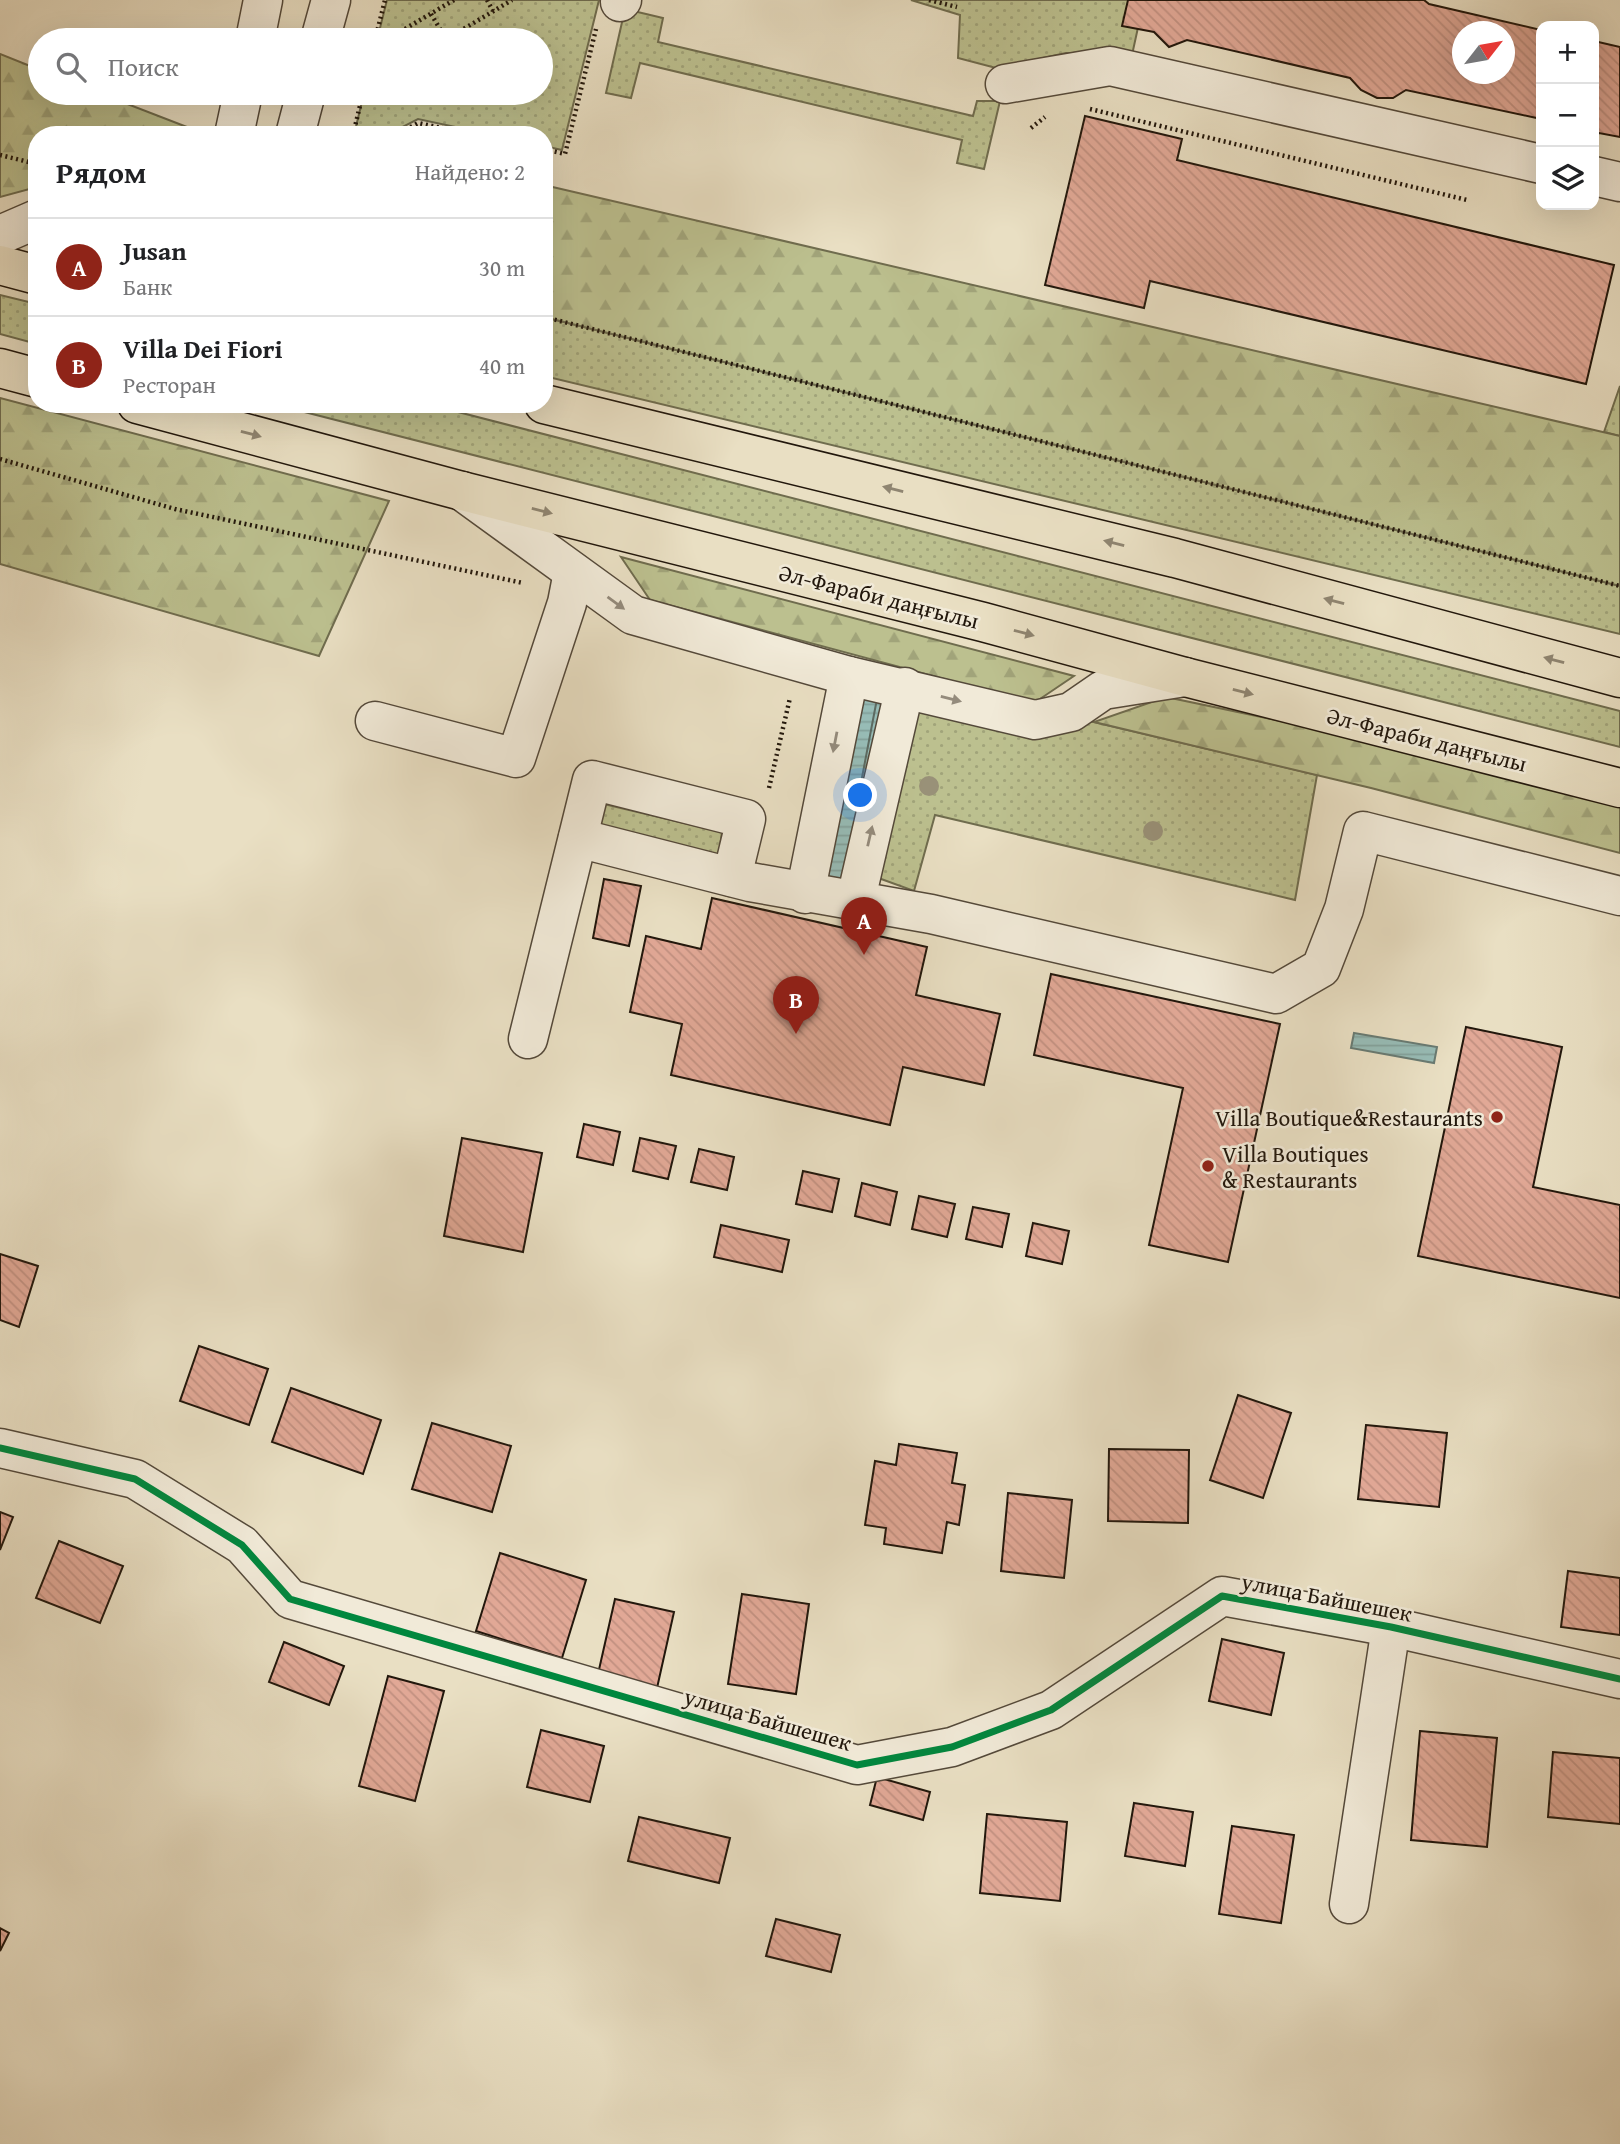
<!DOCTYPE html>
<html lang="ru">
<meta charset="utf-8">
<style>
:root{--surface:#fff;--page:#f2f2f2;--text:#202124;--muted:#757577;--line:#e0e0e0;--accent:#8f2418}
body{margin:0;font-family:"Gentium Book Plus",serif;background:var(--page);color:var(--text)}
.controls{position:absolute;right:21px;top:21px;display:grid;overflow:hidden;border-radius:14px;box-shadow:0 7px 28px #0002}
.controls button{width:63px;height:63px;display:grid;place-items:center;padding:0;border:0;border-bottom:2px solid var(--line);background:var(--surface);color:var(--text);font:35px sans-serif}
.compass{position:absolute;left:1452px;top:21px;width:63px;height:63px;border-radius:50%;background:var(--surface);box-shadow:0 7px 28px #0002;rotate:59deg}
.you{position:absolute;left:861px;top:796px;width:24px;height:24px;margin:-18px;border:5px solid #fff;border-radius:50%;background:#1a73e8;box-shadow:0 0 0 10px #1a73e833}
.badge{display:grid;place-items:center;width:46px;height:46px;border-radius:50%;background:var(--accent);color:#fff;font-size:23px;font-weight:700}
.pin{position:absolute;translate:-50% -58px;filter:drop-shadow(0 2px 4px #0008)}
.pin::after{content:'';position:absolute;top:37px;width:24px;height:21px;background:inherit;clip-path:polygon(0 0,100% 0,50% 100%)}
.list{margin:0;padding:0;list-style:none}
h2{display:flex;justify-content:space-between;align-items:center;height:91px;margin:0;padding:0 28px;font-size:30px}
h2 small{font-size:23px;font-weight:400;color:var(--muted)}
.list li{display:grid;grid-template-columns:46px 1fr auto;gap:21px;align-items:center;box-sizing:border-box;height:98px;padding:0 28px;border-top:2px solid var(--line)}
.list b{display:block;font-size:26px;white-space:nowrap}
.list p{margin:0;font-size:23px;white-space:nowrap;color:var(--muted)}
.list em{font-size:23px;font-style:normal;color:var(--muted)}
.icon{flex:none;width:38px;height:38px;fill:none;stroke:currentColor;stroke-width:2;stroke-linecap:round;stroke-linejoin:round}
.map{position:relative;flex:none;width:1620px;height:2144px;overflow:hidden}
.search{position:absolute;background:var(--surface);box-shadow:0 7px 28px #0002;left:28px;top:28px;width:525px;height:77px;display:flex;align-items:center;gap:18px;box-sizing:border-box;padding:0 24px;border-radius:38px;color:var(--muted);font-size:26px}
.panel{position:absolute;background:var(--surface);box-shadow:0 7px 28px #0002;left:28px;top:126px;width:525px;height:287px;border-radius:28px}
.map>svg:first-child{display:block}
.green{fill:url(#green-dots);stroke:#6f6c4e;stroke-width:2}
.forest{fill:url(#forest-firs);stroke:#6f6c4e;stroke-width:2}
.water{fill:url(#water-rules);stroke:#687a72;stroke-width:2}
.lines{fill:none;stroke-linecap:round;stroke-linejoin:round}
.shore{stroke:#5c6a61;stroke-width:2}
.building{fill:url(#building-back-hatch);stroke:#22170c;stroke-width:2;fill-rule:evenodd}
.minor-casing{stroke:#54493a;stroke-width:41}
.major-casing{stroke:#22170c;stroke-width:41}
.path{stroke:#22170c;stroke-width:4.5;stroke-dasharray:2 3.5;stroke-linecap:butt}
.minor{stroke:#f1ead8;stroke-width:38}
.major{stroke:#e9dfc3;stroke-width:38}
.cycleway-casing{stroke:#f1ead8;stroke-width:11}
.cycleway{stroke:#00873e;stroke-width:7}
.tree{fill:#999178}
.oneway{fill:#8f8571}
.oneway2{fill:#948b7c}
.poi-dot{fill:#8f2418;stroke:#f1ead8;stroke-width:2.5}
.labels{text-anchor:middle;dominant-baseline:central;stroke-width:5;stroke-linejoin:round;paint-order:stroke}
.street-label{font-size:23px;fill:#22170c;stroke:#f1ead8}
.poi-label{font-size:23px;fill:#22170c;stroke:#f1ead8;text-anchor:end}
</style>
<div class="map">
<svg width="1620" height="2144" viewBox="0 0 1620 2144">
<defs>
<pattern id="green-dots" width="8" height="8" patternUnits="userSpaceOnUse" patternTransform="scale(1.75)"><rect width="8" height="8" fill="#bcc08f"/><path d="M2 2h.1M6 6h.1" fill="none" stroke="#a1a47a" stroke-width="1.8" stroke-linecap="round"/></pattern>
<pattern id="forest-firs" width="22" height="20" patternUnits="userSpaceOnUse" patternTransform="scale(1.75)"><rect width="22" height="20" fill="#bcc08f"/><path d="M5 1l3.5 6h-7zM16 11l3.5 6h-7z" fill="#a1a47a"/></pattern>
<pattern id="water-rules" width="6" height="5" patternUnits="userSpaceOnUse" patternTransform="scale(1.75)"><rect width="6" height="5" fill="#97bcb6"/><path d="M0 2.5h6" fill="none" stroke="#82a19b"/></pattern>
<pattern id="building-back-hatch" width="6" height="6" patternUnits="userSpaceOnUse" patternTransform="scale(1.75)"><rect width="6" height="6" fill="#e1a896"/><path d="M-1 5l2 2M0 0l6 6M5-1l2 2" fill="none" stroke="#c19080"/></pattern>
</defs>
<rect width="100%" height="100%" fill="#e9dfc3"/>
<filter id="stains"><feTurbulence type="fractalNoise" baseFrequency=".00286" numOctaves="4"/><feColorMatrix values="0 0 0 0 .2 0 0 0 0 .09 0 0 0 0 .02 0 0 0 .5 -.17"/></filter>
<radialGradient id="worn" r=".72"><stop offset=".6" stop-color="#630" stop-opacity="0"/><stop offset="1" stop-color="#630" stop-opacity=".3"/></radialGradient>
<g class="green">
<polygon points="387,0 599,0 562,150 544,146 544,135 493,135 418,119 387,135 354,135 364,93 541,93 541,40 377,40"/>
<polygon points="911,0 1144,0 1132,55 1066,53 996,68 958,58 960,15"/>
<polygon points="625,9 663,18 658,42 973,116 977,101 1000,101 984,169 957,163 962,140 640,63 631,98 606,93"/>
<polygon points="0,295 37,304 37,344 0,334"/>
<polygon points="544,317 1620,586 1620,634 544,376"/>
<polygon points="1620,386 1620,436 1604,432"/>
<polygon points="273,404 427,404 1620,711 1620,747"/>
<polygon points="905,687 1071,712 1094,722 1317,775 1295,900 935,815 914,891 862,872"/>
<polygon points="587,800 722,832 718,861 581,827"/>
</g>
<g class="forest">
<polygon points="0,54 40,70 40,93 99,93 187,127 188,135 37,135 37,187 0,197"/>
<polygon points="544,185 1620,436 1620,586 544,317"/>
<polygon points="0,398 389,501 319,656 0,564"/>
<polygon points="621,557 1074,676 1034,703 650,600"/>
<polygon points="1166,697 1377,741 1620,805 1620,853 1371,788 1094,722"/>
</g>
<g class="water">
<polygon points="859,692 886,698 848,883 819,880"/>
<polygon points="1354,1033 1437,1047 1434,1063 1351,1048"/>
</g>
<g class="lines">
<polyline class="shore" points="860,788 876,704"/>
</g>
<g class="building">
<path d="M 1128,0 L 1424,0 L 1429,4 L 1541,30 L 1541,119 L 1406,90 L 1393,98 L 1377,98 L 1361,90 L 1350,78 L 1187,40 L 1169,47 L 1154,32 L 1122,26 ZM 1462,32 L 1504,32 L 1504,74 L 1462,74 Z"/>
<polygon points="1594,41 1620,47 1620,137 1599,133 1594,136"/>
<polygon points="1085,116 1182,139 1177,160 1614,265 1586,384 1150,281 1144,308 1045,285"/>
<polygon points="604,879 641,886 629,946 593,938"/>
<polygon points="712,898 927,947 916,995 1000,1014 984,1085 903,1067 890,1125 671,1075 682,1024 630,1012 646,936 701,949"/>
<polygon points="1051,974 1280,1024 1228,1262 1149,1245 1183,1088 1034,1055"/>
<polygon points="1466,1027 1562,1047 1533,1187 1620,1205 1620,1298 1418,1256"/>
<polygon points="584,1124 620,1132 613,1165 577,1157"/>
<polygon points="462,1138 542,1153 523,1252 444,1236"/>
<polygon points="640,1138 676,1146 668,1179 633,1171"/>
<polygon points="699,1149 734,1157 727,1190 691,1182"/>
<polygon points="803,1171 839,1179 832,1212 796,1204"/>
<polygon points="862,1183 897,1192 890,1225 855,1216"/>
<polygon points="919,1196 955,1204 947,1237 912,1229"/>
<polygon points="973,1207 1009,1214 1002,1247 966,1239"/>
<polygon points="1033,1223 1069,1231 1062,1264 1026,1256"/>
<polygon points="721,1225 789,1240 782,1272 714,1257"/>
<polygon points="0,1254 38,1266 19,1327 0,1320"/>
<polygon points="199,1346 268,1369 249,1425 180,1401"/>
<polygon points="291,1388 381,1420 363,1474 272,1442"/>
<polygon points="1238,1395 1291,1413 1263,1498 1210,1480"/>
<polygon points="432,1423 511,1446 492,1512 412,1489"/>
<polygon points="1366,1425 1447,1433 1439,1507 1358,1499"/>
<polygon points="899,1444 957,1453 952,1483 965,1485 959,1525 947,1522 942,1553 884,1544 886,1528 865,1525 875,1461 896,1465"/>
<polygon points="1109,1449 1189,1450 1188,1523 1108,1521"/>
<polygon points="1008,1493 1072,1500 1064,1578 1001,1571"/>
<polygon points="0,1512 13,1517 0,1550"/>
<polygon points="59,1541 123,1566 100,1623 36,1598"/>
<polygon points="500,1553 586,1580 562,1658 476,1631"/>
<polygon points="1568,1571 1620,1578 1620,1635 1561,1627"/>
<polygon points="742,1594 809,1604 796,1694 728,1684"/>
<polygon points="615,1599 674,1612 657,1688 598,1674"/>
<polygon points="1222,1639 1284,1653 1271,1715 1209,1701"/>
<polygon points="284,1642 344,1666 329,1705 269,1682"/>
<polygon points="388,1676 444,1691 415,1801 359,1786"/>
<polygon points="541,1730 604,1746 590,1802 527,1787"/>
<polygon points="1420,1731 1497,1738 1487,1847 1411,1840"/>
<polygon points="1553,1752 1620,1758 1620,1824 1548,1817"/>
<polygon points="877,1777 930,1792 923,1820 870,1805"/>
<polygon points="1134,1803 1193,1812 1185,1866 1125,1856"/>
<polygon points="987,1814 1067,1822 1060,1901 980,1893"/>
<polygon points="639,1817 730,1838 719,1883 628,1861"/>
<polygon points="1232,1826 1294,1835 1281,1923 1219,1914"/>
<polygon points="776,1919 840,1935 831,1972 766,1956"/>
<polygon points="0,1928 9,1933 0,1951"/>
</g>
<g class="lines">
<g class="minor-casing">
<g id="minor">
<polyline points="620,2 622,0"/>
<polyline points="255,40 263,0"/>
<polyline points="320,40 331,0"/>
<polyline points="1005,84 1110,66 1541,164"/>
<polyline points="234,135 243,93"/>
<polyline points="295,135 306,93"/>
<polyline points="1594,176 1620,182"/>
<polyline points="0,235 37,219"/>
<polyline points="462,491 633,615 849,676 1035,720 1071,712 1103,690 1185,677"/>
<polyline points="375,721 516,758 567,603 573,572"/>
<polyline points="578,838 750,882 931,914 1276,994 1321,968 1344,909 1363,831 1620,896"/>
<polyline points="805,894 849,676"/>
<polyline points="855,903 905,687"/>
<polyline points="528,1039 592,780 746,819 732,877"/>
<polyline points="0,1448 135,1479 242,1545 290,1599 857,1765 952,1747 1051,1710 1222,1596 1391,1627 1620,1679"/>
<polyline points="1349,1904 1391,1627"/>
</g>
</g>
<g class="major-casing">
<g id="major">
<polyline points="0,265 37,275"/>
<polyline points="0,368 37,378"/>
<polyline points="137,404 462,491 983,622 1185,677 1620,788"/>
<polyline points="544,404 1175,558 1620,678"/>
</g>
</g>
<g class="path">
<polyline points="487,0 493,11"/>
<polyline points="929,0 957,7"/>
<polyline points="431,14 446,39"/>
<polyline points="375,40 385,0"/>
<polyline points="386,40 454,0"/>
<polyline points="445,40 512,0"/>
<polyline points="1090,109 1467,200"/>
<polyline points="1031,128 1045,117"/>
<polyline points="353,135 363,93"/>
<polyline points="396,135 418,123 476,135"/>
<polyline points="544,149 565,154 596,29"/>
<polyline points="0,155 37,164"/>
<polyline points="544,317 1620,586"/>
<polyline points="0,459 175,509 523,583"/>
<polyline points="769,788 790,698"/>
</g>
<use href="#minor" class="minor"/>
<use href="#major" class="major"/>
<g class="cycleway-casing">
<polyline id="cycleway" points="0,1448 135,1479 242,1545 290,1599 857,1765 952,1747 1051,1710 1222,1596 1391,1627 1620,1679"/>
</g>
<use href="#cycleway" class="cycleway"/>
</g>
<g class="tree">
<circle cx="929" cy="786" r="10"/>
<circle cx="1153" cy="831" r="10"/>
</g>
<defs><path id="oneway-solid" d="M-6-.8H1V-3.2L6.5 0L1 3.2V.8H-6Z" transform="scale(1.75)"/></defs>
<g class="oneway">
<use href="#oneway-solid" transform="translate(251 434) rotate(15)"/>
<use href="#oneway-solid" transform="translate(893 489) rotate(-166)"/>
<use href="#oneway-solid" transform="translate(542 511) rotate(14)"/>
<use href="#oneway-solid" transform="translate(1114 543) rotate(-166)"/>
<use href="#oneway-solid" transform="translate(1334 601) rotate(-165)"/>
<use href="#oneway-solid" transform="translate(1024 633) rotate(15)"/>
<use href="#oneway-solid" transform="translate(1554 660) rotate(-165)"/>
<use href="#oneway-solid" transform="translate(1243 692) rotate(14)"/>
</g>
<g class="oneway2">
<use href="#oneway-solid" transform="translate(616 603) rotate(36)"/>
<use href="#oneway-solid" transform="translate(951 699) rotate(14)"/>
<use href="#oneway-solid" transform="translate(835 742) rotate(101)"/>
<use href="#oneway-solid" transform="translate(870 836) rotate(-77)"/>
</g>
<g class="poi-dot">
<circle cx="1497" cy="1117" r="7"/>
<circle cx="1208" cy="1166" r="7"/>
</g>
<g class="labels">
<g class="street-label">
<text transform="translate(879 596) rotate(14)">Әл-Фараби даңғылы</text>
<text transform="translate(1427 739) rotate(14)">Әл-Фараби даңғылы</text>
<text transform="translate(1327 1597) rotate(11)">улица Байшешек</text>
<text transform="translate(768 1719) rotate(16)">улица Байшешек</text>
</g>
<g class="poi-label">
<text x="1483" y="1117">Villa Boutique&amp;Restaurants</text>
<text x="1222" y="1153" text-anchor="start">Villa Boutiques<tspan x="1222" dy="26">&amp; Restaurants</tspan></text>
</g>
</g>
<rect width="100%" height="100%" filter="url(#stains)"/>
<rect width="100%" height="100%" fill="url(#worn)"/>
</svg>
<div class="controls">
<button>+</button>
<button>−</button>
<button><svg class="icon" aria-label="layers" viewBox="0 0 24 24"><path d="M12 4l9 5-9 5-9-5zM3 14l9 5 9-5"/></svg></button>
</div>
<svg class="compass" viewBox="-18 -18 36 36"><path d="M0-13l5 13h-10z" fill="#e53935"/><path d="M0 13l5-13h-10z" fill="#757577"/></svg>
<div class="you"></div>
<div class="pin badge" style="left:864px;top:955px">A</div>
<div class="pin badge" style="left:796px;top:1034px">B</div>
<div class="search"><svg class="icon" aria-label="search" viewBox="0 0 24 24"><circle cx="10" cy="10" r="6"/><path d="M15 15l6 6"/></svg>Поиск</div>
<section class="panel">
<h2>Рядом<small>Найдено: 2</small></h2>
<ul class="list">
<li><span class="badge">A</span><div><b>Jusan</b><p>Банк</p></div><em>30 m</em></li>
<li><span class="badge">B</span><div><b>Villa Dei Fiori</b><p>Ресторан</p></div><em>40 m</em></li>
</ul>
</section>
</div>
